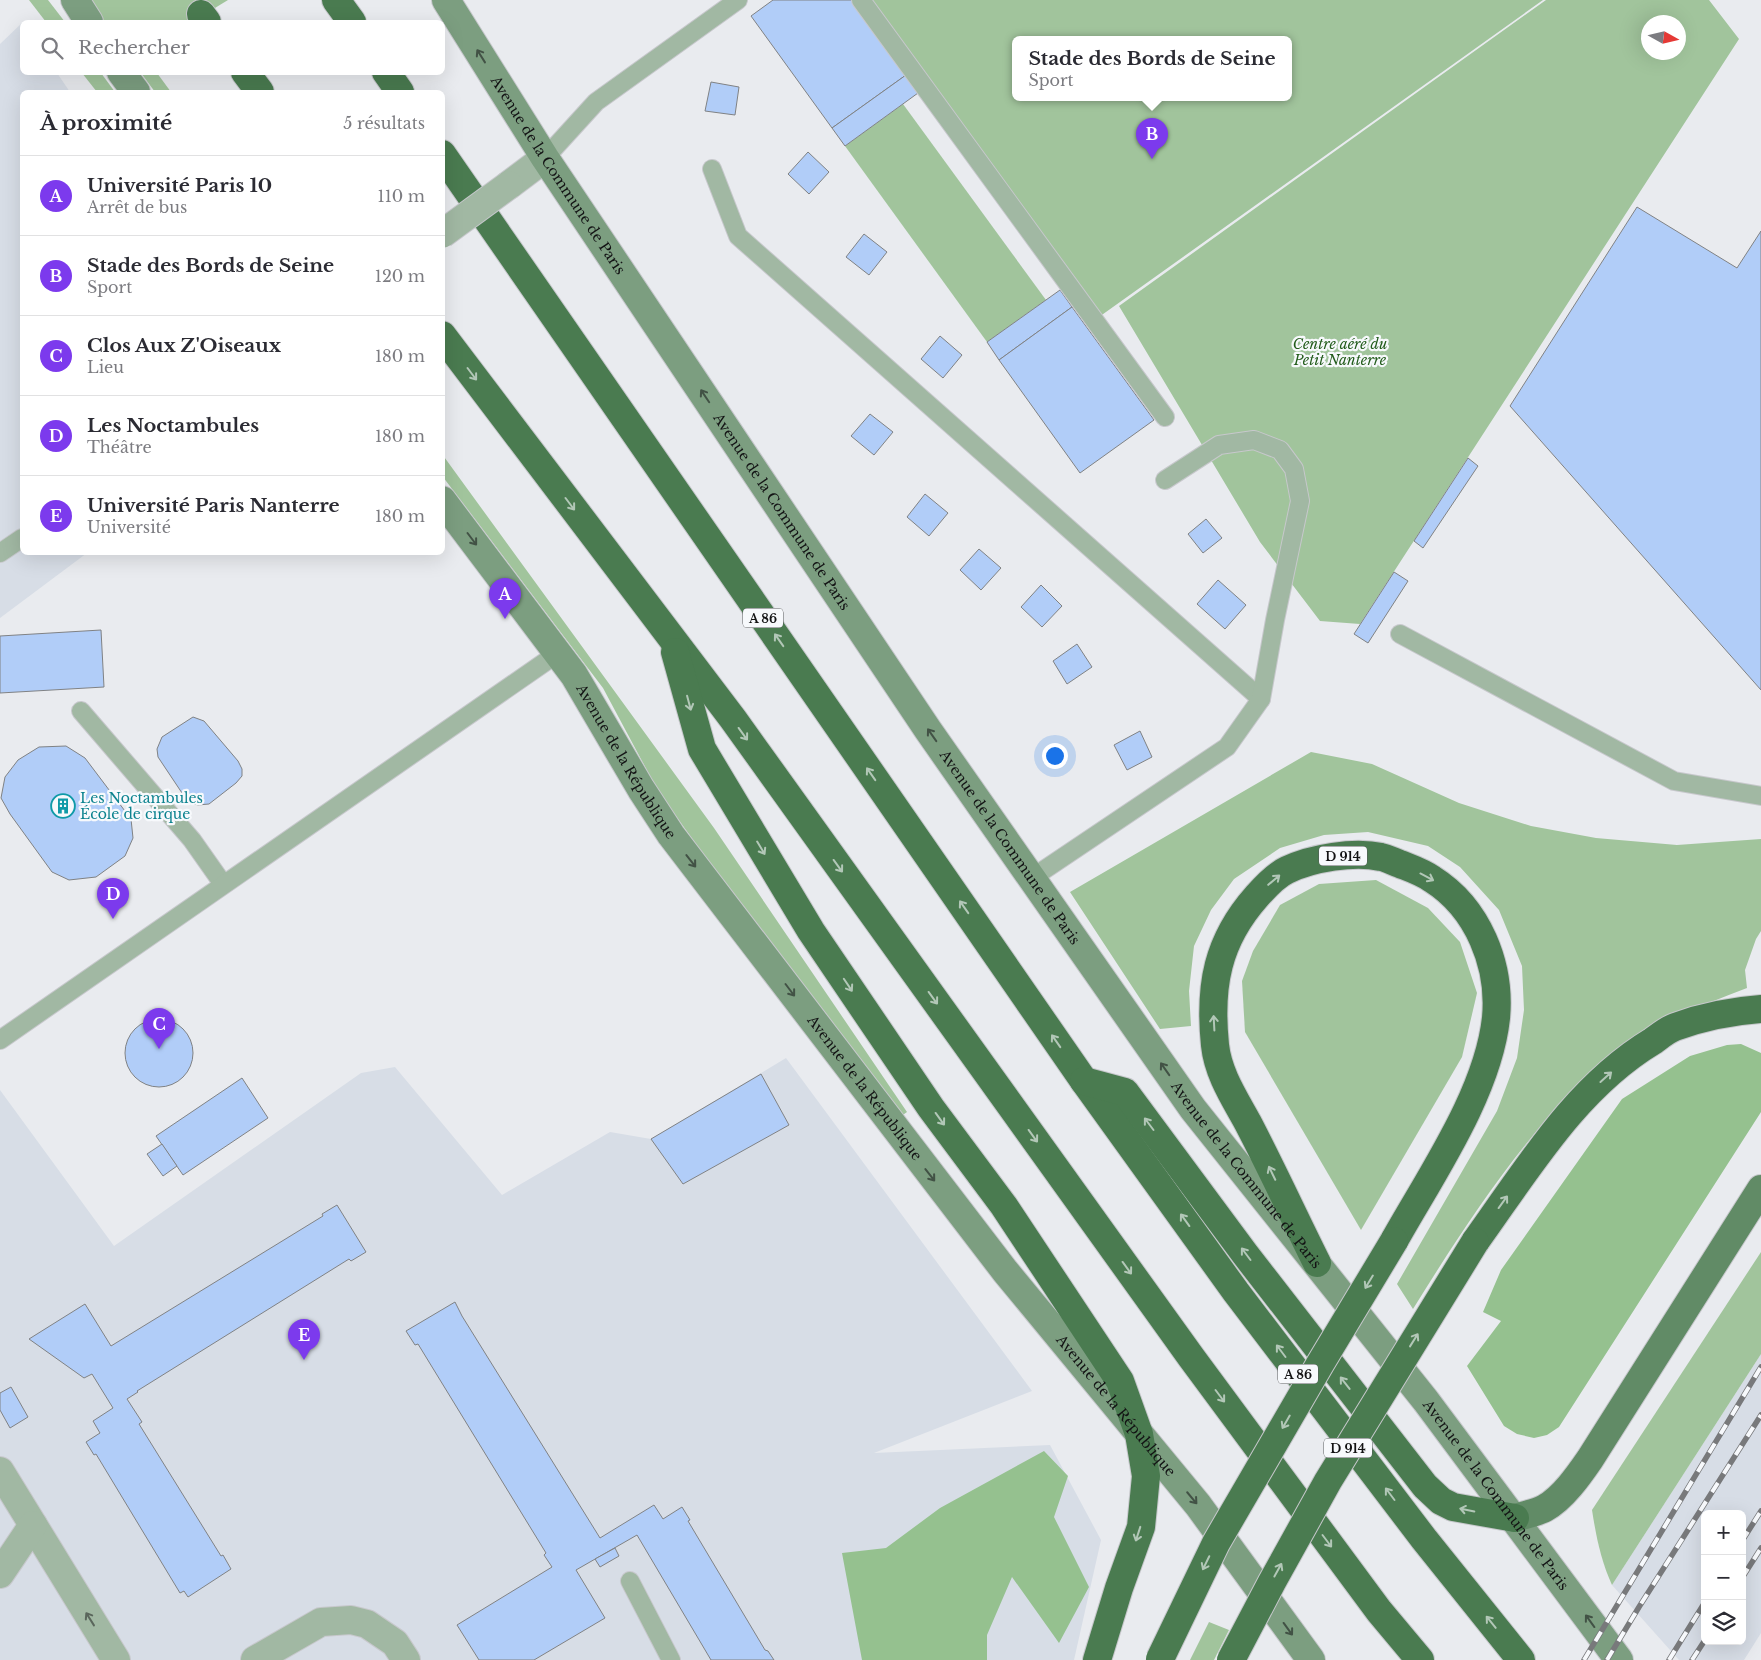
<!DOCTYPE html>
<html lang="fr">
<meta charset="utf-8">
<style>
:root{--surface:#fff;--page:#f7f7f7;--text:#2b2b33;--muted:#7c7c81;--line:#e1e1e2;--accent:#7c3aed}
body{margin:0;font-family:"Libre Baskerville",serif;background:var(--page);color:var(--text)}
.controls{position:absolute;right:15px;bottom:15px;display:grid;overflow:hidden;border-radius:8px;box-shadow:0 5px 20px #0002}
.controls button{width:45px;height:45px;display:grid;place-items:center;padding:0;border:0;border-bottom:1px solid var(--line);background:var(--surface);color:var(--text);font:25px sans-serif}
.compass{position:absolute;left:1641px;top:15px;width:45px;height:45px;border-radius:50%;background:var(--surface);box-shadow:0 5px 20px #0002;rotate:98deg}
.you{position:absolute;left:1054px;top:755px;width:18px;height:18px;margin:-12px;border:4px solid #fff;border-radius:50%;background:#1a73e8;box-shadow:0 0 0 8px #1a73e833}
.badge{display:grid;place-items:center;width:32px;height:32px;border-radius:50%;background:var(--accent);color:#fff;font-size:16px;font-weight:700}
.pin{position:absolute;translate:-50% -41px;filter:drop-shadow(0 1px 2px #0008)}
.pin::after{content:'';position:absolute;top:26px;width:18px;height:15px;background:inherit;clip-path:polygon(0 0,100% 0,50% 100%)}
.popup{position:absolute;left:1012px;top:36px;width:280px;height:65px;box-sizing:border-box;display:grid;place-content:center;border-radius:8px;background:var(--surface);filter:drop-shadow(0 1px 4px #0005);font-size:16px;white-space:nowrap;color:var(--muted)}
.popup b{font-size:19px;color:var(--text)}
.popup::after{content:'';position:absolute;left:50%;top:100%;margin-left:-10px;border:10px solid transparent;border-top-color:var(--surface)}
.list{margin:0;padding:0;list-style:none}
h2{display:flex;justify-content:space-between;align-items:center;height:65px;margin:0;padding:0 20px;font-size:21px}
h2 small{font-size:16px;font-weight:400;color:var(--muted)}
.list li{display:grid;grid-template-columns:32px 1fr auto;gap:15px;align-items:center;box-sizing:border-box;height:80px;padding:0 20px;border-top:1px solid var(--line)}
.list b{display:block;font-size:19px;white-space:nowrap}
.list p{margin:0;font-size:16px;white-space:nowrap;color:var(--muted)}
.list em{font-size:16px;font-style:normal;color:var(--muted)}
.icon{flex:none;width:28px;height:28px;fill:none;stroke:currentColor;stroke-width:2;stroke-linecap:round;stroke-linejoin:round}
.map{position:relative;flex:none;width:1761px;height:1660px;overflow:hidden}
.search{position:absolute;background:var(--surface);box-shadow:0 5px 20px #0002;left:20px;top:20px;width:425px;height:55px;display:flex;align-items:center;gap:12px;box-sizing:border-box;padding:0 18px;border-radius:8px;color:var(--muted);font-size:19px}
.panel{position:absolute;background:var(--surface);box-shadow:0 5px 20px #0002;left:20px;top:90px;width:425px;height:465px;border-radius:8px}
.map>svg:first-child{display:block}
.built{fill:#d7dde6;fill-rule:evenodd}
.green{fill:#a1c49c;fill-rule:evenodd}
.forest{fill:#95c18f}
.building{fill:#b1cdf8;stroke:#808284}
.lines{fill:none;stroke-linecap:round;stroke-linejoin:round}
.lane-casing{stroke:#c7c8cc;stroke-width:20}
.street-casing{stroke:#c7c8cc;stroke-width:30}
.secondary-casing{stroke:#c7c8cc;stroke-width:30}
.primary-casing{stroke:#c7c8cc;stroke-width:30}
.highway-casing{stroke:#c7c8cc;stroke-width:30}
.lane{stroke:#a1b8a3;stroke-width:18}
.street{stroke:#a1b8a3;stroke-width:28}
.secondary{stroke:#7c9e80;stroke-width:28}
.primary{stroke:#618b66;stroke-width:28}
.highway{stroke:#4a7b50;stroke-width:28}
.rail-casing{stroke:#78797b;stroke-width:5.5}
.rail{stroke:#f7f9fc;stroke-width:4;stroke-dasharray:11;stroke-linecap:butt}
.street-bridge-casing{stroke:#c7c8cc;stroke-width:30;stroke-linecap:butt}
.highway-bridge-casing{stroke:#c7c8cc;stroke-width:30;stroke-linecap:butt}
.street-bridge{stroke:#a1b8a3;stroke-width:28}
.highway-bridge{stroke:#4a7b50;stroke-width:28}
.oneway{stroke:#425245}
.oneway2{stroke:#b2c7b7}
.oneway3{stroke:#5a665c}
.labels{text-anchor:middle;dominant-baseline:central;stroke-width:4.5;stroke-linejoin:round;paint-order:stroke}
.shield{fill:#f7f9fc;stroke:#57585a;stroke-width:1}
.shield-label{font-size:12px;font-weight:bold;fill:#131314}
.street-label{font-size:14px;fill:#131314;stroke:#f7f9fc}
.park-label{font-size:14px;font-style:italic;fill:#225c1b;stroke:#f7f9fc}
.culture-label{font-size:14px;fill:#0d838f;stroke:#f7f9fc;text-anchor:start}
</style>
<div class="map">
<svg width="1761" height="1660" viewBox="0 0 1761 1660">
<rect width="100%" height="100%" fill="#e9ebef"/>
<g class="built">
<polygon points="22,23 22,72 57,73 70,92 22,92 22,552 87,553 0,618 0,44"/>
<polygon points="786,1058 1032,1391 874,1453 1050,1445 1101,1540 1074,1660 0,1660 0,1090 114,1246 361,1073 395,1067 502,1195 610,1132 651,1139"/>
<path d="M 1761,1354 L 1761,1633 L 1744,1660 L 1679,1660 L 1612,1585 ZM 1705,1514 L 1742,1514 L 1742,1641 L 1705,1641 Z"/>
</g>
<g class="green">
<polygon points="29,0 48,0 65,22 46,22"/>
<polygon points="87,0 228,0 192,22 104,22"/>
<path d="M 868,0 L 1543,0 L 1099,317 ZM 1016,40 L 1288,40 L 1288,98 L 1016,98 Z"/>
<path d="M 1546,0 L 1709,0 L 1739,39 L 1360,624 L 1320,621 L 1260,542 L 1119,306 ZM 1648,22 L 1678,22 L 1678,52 L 1648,52 Z"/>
<polygon points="82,73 101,73 115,92 97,92"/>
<polygon points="141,73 157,73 171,92 155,92"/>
<polygon points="903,104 1046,300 987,342 845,146"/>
<polygon points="442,454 714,828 907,1112 900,1117 721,879 658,791 603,688 443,477"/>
<path d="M 1311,752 L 1372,764 L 1459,803 L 1531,826 L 1596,838 L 1677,845 L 1761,839 L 1761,931 L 1756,939 L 1745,970 L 1747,988 C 1695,1008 1643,1029 1599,1064 C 1587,1074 1577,1086 1567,1097 C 1507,1160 1459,1235 1413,1309 L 1397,1284 L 1497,1111 L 1517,1058 L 1524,1010 L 1522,966 L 1499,910 L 1460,867 L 1428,846 L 1368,832 L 1324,835 L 1280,848 L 1234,879 L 1211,910 L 1194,946 L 1189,991 L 1191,1026 L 1160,1029 L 1070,892 Z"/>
<polygon points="1376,880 1428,908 1460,942 1477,993 1462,1057 1361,1230 1245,1032 1242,981 1253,951 1280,905 1319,884"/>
<path d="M 1761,1252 L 1761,1354 L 1612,1585 C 1601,1561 1596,1536 1592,1510 Z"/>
<polygon points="1209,1622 1229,1630 1214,1660 1190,1660"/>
</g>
<g class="forest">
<polygon points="1741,1044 1761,1053 1761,1112 1559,1427 1547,1435 1534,1438 1517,1434 1504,1426 1467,1366 1501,1321 1483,1312 1501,1270 1622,1099 1690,1056 1727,1045"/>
<polygon points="1044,1451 1068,1476 1054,1517 1089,1587 1059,1643 1012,1577 987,1635 987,1660 862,1660 842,1553 886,1548 940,1508"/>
</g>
<g class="building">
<polygon points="773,0 852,0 906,75 832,128 751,16"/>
<polygon points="906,75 918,93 845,146 832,128"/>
<polygon points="711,82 739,87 735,115 705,111"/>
<polygon points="808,152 829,172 809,194 788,174"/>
<polygon points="1637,207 1737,268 1761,231 1761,690 1510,406"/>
<polygon points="864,234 887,252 869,275 846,257"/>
<polygon points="1060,290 1072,307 999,360 987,342"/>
<polygon points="1072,307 1154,420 1080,473 999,360"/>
<polygon points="940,336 962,355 943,378 921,359"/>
<polygon points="870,414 893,432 874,455 851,436"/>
<polygon points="1468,458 1478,466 1423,548 1414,541"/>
<polygon points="925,494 948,513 929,536 907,517"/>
<polygon points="1206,519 1222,538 1203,553 1188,534"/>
<polygon points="979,549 1001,568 981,590 960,570"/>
<polygon points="1394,572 1408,581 1368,643 1354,634"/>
<polygon points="1218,580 1246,605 1225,629 1197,604"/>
<polygon points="1041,585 1062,606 1042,627 1021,607"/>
<polygon points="101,630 104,687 0,693 0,636"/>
<polygon points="1077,644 1092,667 1067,684 1053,661"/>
<polygon points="193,717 204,721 238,761 242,769 242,776 236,783 209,804 198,805 188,802 158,757 157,749 162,737"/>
<polygon points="1140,731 1152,757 1127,770 1114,745"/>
<polygon points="66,746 85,758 131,819 133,838 125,856 96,877 69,880 52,872 10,814 1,798 5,777 18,760 39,747"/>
<circle cx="159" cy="1053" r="34"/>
<polygon points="761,1074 789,1125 683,1184 651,1139"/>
<polygon points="242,1078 268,1118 183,1175 156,1136"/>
<polygon points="162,1144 177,1166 163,1176 147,1154"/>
<polygon points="337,1205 366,1252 351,1261 349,1259 137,1391 138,1392 127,1399 142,1422 139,1424 221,1556 223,1555 231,1569 188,1597 184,1591 180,1593 96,1454 94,1455 86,1442 100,1433 93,1421 113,1408 92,1374 84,1378 29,1339 85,1304 111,1346 323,1216 322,1214"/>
<polygon points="455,1302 462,1316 600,1538 654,1505 663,1519 682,1507 690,1520 688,1521 765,1650 768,1651 774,1660 711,1660 637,1535 576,1570 605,1618 534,1660 479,1660 457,1625 552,1567 544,1555 546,1553 418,1344 415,1345 406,1331"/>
<polygon points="11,1387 28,1417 10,1428 0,1410 0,1393"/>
<polygon points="615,1548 619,1556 600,1567 595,1559"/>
</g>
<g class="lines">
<g class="lane-casing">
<g id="lane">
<polyline points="861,0 1165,417"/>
<polyline points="545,158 596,102 738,0"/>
<polyline points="712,169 738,236 1261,699"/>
<polyline points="0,553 22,538"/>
<polyline points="1400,634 1674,781 1761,796"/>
<polyline points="81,711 192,840 223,884"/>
<polyline points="1032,878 1227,747 1261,699 1275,620 1300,501 1294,469 1280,450 1254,440 1219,445 1165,480"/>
<polyline points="0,1040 558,653"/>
<polyline points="630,1581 671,1660"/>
</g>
</g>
<g class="street-casing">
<g id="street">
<polyline points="509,185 545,158"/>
<polyline points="0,1471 116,1660"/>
<polyline points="0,1574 33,1525"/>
<polyline points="255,1660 321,1622 351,1620 367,1624 395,1643 406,1660"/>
</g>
</g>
<g class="secondary-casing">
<g id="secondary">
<polyline points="75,0 89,22"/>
<path id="s1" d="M 446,0 L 545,158 L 928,730 L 1193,1109 L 1426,1401 L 1619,1660"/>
<polyline points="121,72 136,92"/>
<path id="s2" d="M 442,500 L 574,675 L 641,789 L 671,835 L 1005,1271 L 1198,1505 L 1311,1660"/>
</g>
</g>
<g class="primary-casing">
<path id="primary" d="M 1515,1518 C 1524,1515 1536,1513 1545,1508 C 1563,1498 1579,1475 1590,1459 L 1761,1189"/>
</g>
<g class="highway-casing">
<g id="highway">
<polyline points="336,0 352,22"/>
<polyline points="201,14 207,22"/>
<polyline points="245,72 260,92"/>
<polyline points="386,72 400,92"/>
<polyline points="442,154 1084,1081 1236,1292 1424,1539 1521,1660"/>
<polyline points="442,335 733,719 1191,1357 1379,1611 1420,1660"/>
<polyline points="675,652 702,749 811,931 931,1108 1004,1206 1120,1381 1139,1434 1146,1476 1141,1527 1119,1588 1097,1660"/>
<polyline points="1084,1081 1125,1092 1245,1254 1425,1486 1441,1501 1453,1507 1515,1518"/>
<path d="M 1475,1242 C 1527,1170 1575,1088 1653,1041 C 1660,1036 1667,1030 1675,1027 C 1702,1017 1733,1011 1761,1009"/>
<path d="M 1317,1263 C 1294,1217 1272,1169 1248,1123 C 1235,1099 1218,1074 1215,1045 C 1209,986 1217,941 1257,896 C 1265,887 1276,875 1287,870 C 1312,858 1354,851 1381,857 C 1387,858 1394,862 1400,864 C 1410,868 1422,872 1432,879 C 1478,908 1501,965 1496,1018 C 1488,1093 1431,1175 1394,1241"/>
</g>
</g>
<use href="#lane" class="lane"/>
<use href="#street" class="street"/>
<use href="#secondary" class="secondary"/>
<use href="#primary" class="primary"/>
<use href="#highway" class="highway"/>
<g class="rail-casing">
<g id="rail">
<polyline points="1742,1541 1761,1511"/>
<polyline points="1742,1578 1761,1548"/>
<polyline points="1584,1660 1761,1367"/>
<polyline points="1607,1660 1639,1607 1761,1415"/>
<polyline points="1669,1660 1705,1602"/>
<polyline points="1692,1660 1705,1640"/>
</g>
</g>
<use href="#rail" class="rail"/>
<g class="street-bridge-casing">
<polyline id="street-bridge" points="442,234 509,185"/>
</g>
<g class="highway-bridge-casing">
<g id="highway-bridge">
<polyline points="1160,1659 1216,1543 1320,1364 1394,1241"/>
<polyline points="1231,1660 1272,1582 1328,1481 1475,1242"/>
</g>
</g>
<use href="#street-bridge" class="street-bridge"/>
<use href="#highway-bridge" class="highway-bridge"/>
</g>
<defs><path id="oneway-shaft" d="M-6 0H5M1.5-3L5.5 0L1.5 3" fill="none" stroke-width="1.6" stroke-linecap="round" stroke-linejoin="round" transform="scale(1.25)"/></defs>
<g class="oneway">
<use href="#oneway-shaft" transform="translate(481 56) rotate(-122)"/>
<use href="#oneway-shaft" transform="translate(705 396) rotate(-124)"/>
<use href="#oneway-shaft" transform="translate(472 539) rotate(53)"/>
<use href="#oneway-shaft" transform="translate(932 735) rotate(-125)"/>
<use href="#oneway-shaft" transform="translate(691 861) rotate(52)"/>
<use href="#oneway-shaft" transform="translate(790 990) rotate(53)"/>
<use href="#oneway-shaft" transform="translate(1165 1069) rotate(-125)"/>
<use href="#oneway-shaft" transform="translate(930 1175) rotate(52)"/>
<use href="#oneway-shaft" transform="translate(1192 1498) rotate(50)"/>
<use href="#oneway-shaft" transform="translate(1590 1621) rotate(-126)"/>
<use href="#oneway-shaft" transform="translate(1288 1629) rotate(54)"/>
</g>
<g class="oneway2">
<use href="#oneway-shaft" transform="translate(472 374) rotate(53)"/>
<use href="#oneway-shaft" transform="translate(570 504) rotate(53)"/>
<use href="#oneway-shaft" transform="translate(779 640) rotate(-125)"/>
<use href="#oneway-shaft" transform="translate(689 703) rotate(75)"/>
<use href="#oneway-shaft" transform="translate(743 734) rotate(54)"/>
<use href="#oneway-shaft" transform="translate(871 774) rotate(-125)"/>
<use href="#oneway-shaft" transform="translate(761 848) rotate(59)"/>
<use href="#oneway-shaft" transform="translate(838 866) rotate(54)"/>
<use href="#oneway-shaft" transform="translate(1427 877) rotate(28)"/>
<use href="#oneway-shaft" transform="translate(1274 880) rotate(-40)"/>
<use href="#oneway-shaft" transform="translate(964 907) rotate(-125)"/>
<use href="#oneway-shaft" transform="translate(848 985) rotate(56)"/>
<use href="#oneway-shaft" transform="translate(933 998) rotate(54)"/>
<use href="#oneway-shaft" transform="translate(1214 1023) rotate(-93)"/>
<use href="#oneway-shaft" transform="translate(1056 1041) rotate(-125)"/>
<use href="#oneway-shaft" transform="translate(1606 1077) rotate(-42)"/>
<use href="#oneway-shaft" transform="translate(940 1119) rotate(54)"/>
<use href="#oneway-shaft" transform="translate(1149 1124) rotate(-127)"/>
<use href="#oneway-shaft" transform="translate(1033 1136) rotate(54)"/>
<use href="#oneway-shaft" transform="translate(1272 1173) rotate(-116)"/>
<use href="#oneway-shaft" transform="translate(1503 1202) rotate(-54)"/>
<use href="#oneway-shaft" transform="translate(1185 1220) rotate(-126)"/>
<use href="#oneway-shaft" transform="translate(1246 1254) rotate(-127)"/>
<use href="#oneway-shaft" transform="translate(1127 1268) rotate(54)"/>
<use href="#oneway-shaft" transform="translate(1369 1282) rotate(121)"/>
<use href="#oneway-shaft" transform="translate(1414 1340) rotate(-58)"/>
<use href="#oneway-shaft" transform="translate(1281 1351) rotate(-127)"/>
<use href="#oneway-shaft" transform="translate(1345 1383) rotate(-128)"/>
<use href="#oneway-shaft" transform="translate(1220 1396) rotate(53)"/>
<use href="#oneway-shaft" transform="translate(1286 1422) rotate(120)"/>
<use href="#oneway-shaft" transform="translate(1390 1494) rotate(-127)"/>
<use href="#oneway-shaft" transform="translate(1467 1510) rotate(-168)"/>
<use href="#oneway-shaft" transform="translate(1138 1534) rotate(108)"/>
<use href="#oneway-shaft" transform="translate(1327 1541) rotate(53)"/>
<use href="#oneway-shaft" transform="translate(1206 1563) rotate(116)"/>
<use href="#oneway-shaft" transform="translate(1278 1570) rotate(-61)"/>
<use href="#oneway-shaft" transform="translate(1491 1622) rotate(-129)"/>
</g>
<use class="oneway3" href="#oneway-shaft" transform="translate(90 1619) rotate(-122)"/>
<defs>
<g id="building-ring" transform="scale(1.25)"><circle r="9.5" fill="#f7f9fc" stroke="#0f9aa8" stroke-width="1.5"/><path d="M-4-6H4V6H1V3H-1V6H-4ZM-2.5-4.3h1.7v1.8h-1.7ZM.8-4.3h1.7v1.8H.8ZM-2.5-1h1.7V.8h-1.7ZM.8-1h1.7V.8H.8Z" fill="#0f9aa8"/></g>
</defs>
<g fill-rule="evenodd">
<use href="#building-ring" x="63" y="806"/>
</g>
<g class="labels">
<g class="shield">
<rect x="743" y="608.5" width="40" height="19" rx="4"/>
<rect x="1319" y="846.5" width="48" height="19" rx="4"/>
<rect x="1278" y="1364.5" width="40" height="19" rx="4"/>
<rect x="1324" y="1438.5" width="48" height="19" rx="4"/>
</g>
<g class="shield-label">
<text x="763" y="618">A 86</text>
<text x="1343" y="856">D 914</text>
<text x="1298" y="1374">A 86</text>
<text x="1348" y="1448">D 914</text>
</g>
<g class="street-label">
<text stroke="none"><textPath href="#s1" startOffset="208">Avenue de la Commune de Paris</textPath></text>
<text stroke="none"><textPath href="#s1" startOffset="612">Avenue de la Commune de Paris</textPath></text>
<text stroke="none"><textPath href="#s2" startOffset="320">Avenue de la République</textPath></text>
<text stroke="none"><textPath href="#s1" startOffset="1018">Avenue de la Commune de Paris</textPath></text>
<text stroke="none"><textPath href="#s2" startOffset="725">Avenue de la République</textPath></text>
<text stroke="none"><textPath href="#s1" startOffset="1422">Avenue de la Commune de Paris</textPath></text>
<text stroke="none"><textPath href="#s2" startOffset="1130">Avenue de la République</textPath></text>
<text stroke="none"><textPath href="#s1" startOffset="1828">Avenue de la Commune de Paris</textPath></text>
</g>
<g class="park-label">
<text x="1340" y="344">Centre aéré du<tspan x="1340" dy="16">Petit Nanterre</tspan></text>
</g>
<g class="culture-label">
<text x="80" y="798">Les Noctambules<tspan x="80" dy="16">École de cirque</tspan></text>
</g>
</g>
</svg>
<div class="controls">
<button>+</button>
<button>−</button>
<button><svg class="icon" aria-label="layers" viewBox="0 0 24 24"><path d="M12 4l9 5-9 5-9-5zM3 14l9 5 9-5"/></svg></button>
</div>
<svg class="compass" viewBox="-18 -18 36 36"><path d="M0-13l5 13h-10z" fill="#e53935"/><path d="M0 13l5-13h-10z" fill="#7c7c81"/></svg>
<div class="you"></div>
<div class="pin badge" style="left:505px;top:619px">A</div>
<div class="pin badge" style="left:1152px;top:159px">B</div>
<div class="popup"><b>Stade des Bords de Seine</b>Sport</div>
<div class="pin badge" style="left:159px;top:1049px">C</div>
<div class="pin badge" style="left:113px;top:919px">D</div>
<div class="pin badge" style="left:304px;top:1360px">E</div>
<div class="search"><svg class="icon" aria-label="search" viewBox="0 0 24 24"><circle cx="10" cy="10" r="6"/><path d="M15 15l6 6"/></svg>Rechercher</div>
<section class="panel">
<h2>À proximité<small>5 résultats</small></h2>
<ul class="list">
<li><span class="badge">A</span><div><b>Université Paris 10</b><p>Arrêt de bus</p></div><em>110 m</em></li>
<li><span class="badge">B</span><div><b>Stade des Bords de Seine</b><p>Sport</p></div><em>120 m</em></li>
<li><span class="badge">C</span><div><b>Clos Aux Z'Oiseaux</b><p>Lieu</p></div><em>180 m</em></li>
<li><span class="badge">D</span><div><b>Les Noctambules</b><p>Théâtre</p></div><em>180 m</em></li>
<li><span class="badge">E</span><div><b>Université Paris Nanterre</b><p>Université</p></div><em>180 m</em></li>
</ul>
</section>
</div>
